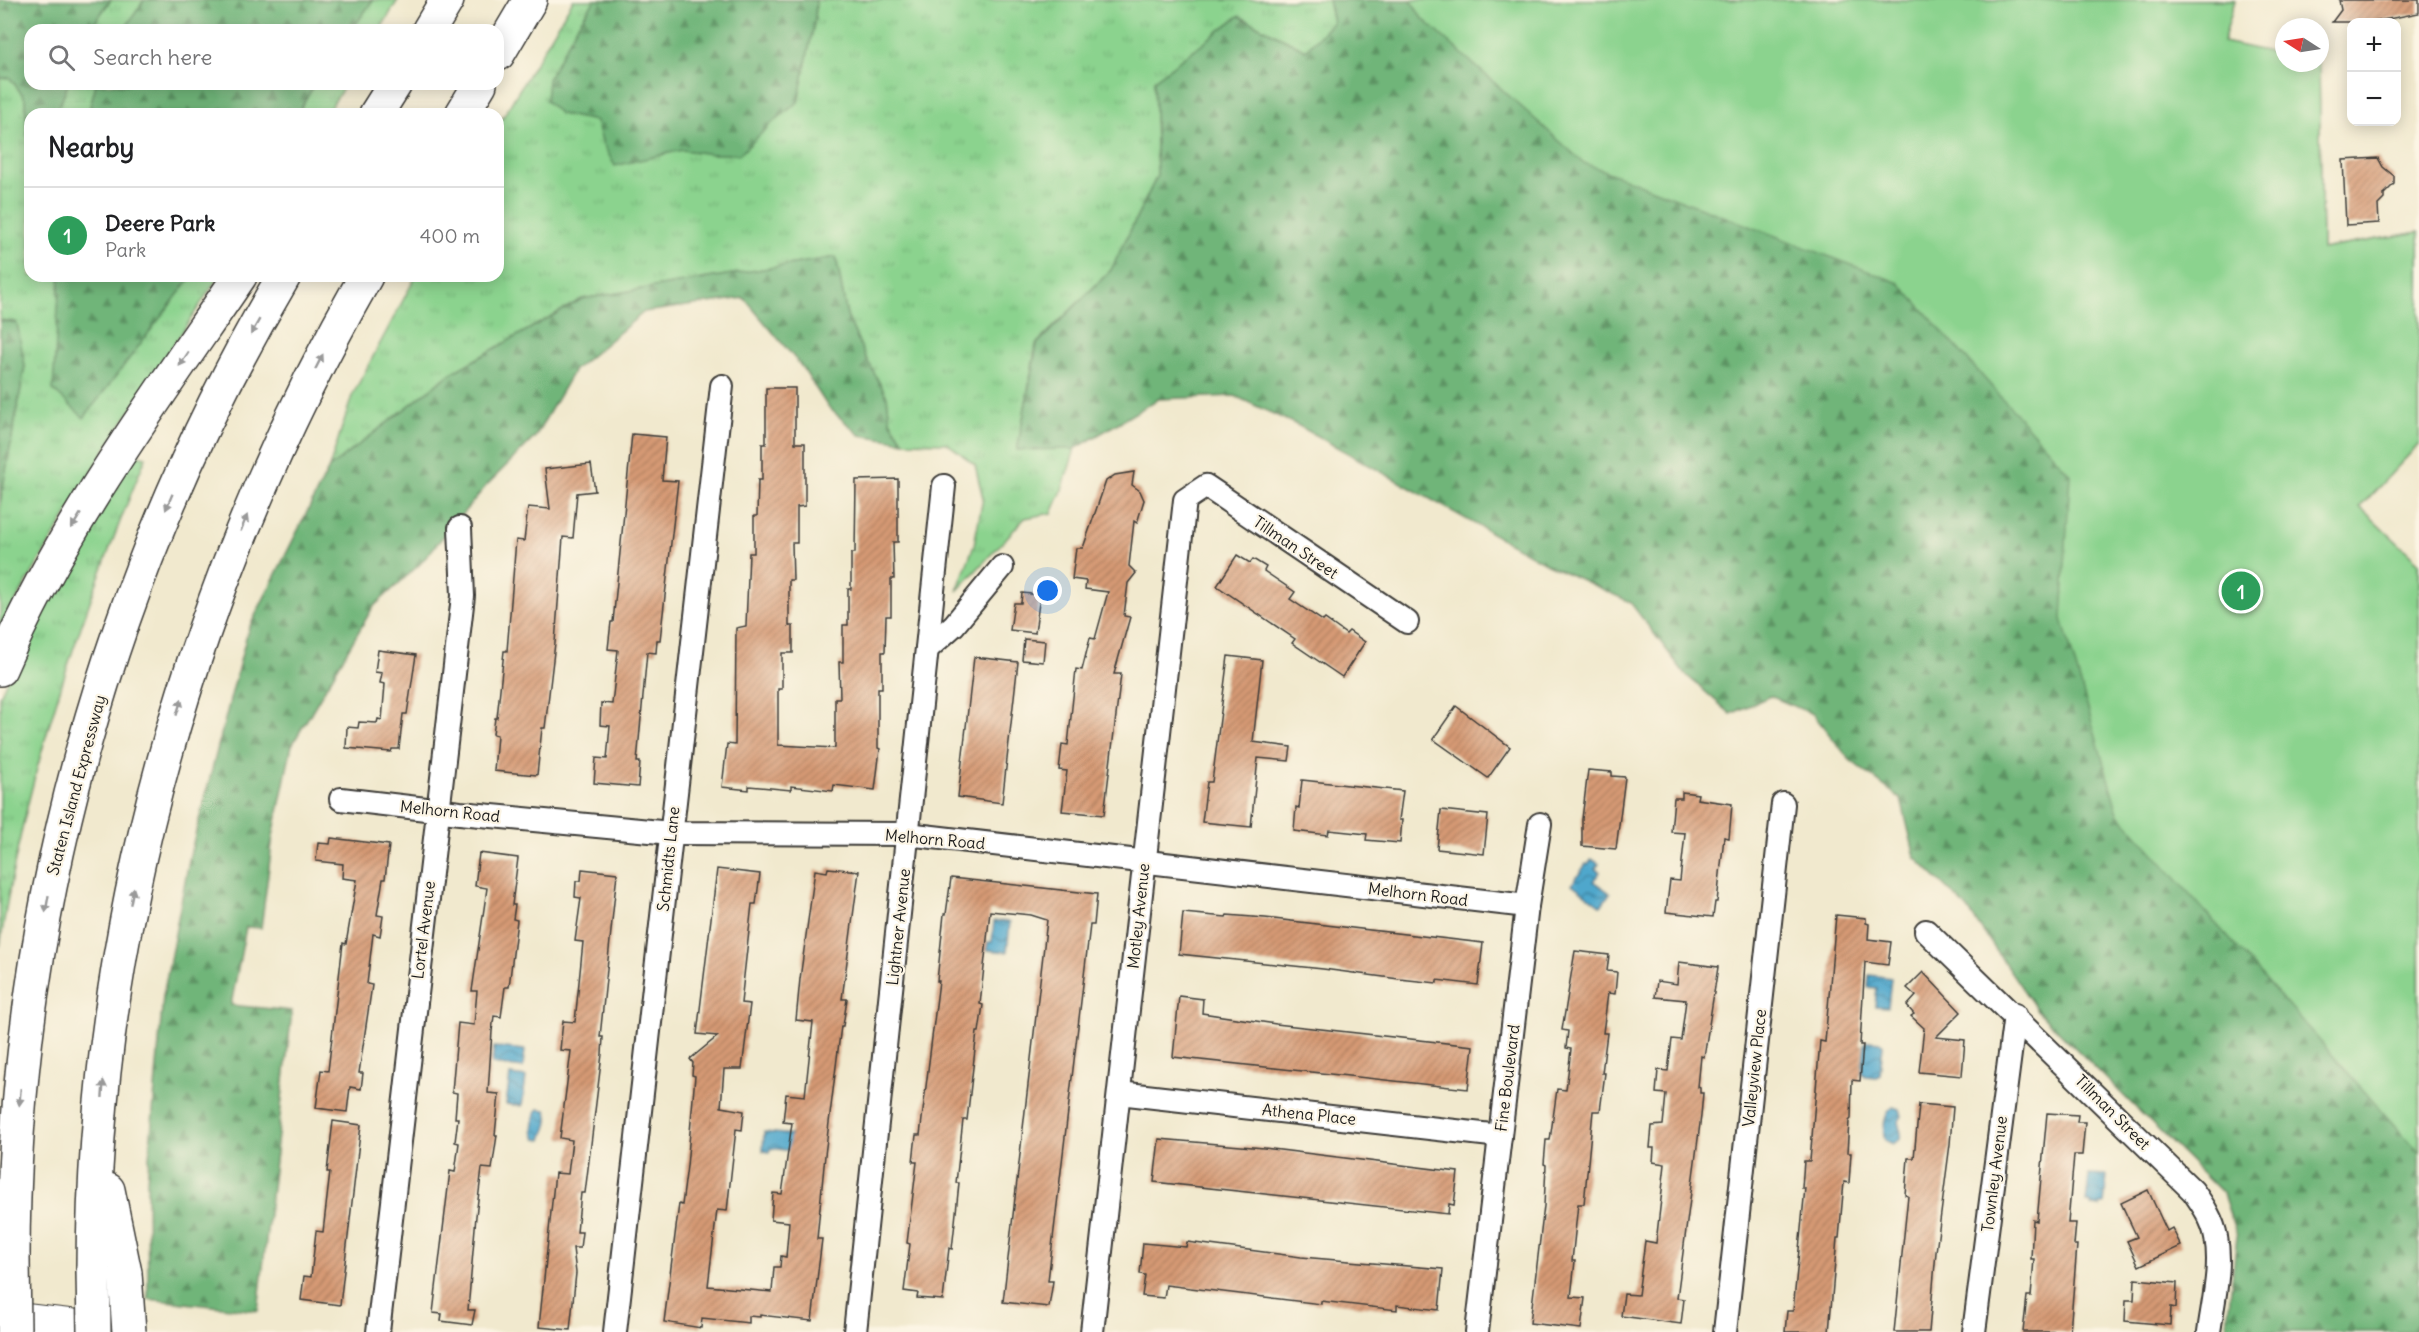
<!DOCTYPE html>
<meta charset="utf-8">
<style>
:root{--surface:#fff;--page:#f2f2f2;--text:#202124;--muted:#757577;--line:#e0e0e0;--accent:#111827}
body{margin:0;font-family:Delius,sans-serif;background:var(--page);color:var(--text)}
.controls{position:absolute;right:18px;top:18px;display:grid;overflow:hidden;border-radius:12px;box-shadow:0 3px 15px #0003}
.controls button{width:54px;height:54px;display:grid;place-items:center;padding:0;border:0;border-bottom:2px solid var(--line);background:var(--surface);color:var(--text);font:30px sans-serif}
.compass{position:absolute;left:2275px;top:18px;width:54px;height:54px;border-radius:50%;background:var(--surface);box-shadow:0 3px 15px #0003;rotate:282deg}
.you{position:absolute;left:1048px;top:591px;width:21px;height:21px;margin:-15px;border:4px solid #fff;border-radius:50%;background:#1a73e8;box-shadow:0 0 0 9px #1a73e833}
.badge{display:grid;place-items:center;width:39px;height:39px;border-radius:50%;background:var(--accent);color:#fff;font-size:20px;font-weight:700}
.pin{position:absolute;translate:-50% -50%;border:3px solid #fff;box-shadow:0 2px 6px #0006}
.list{margin:0;padding:0;list-style:none}
h2{display:flex;justify-content:space-between;align-items:center;height:78px;margin:0;padding:0 24px;font-size:26px}
h2 small{font-size:20px;font-weight:400;color:var(--muted)}
.list li{display:grid;grid-template-columns:39px 1fr auto;gap:18px;align-items:center;box-sizing:border-box;height:96px;padding:0 24px;border-top:2px solid var(--line)}
.list b{display:block;font-size:22px;white-space:nowrap}
.list p{margin:0;font-size:20px;white-space:nowrap;color:var(--muted)}
.list em{font-size:20px;font-style:normal;color:var(--muted)}
.icon{flex:none;width:33px;height:33px;fill:none;stroke:currentColor;stroke-width:2;stroke-linecap:round;stroke-linejoin:round}
.map{position:relative;flex:none;width:2419px;height:1332px;overflow:hidden}
.search{position:absolute;background:var(--surface);box-shadow:0 3px 15px #0003;left:24px;top:24px;width:480px;height:66px;display:flex;align-items:center;gap:15px;box-sizing:border-box;padding:0 21px;border-radius:18px;color:var(--muted);font-size:22px}
.panel{position:absolute;background:var(--surface);box-shadow:0 3px 15px #0003;left:24px;top:108px;width:480px;height:174px;border-radius:18px}
.map>svg:first-child{display:block}
.grass{fill:url(#grass-tufts);stroke:#547855;stroke-width:1.5}
.forest{fill:url(#forest-firs);stroke:#46684a;stroke-width:1.5}
.green{fill:#8bd38e;stroke:#547855;stroke-width:1.5}
.water{fill:url(#water-waves);stroke:#366274;stroke-width:1.5}
.building{fill:url(#building-hatch)}
.lines{fill:none;stroke-linecap:round;stroke-linejoin:round}
.minor-casing{stroke:#3c3b37;stroke-width:26}
.secondary-casing{stroke:#3c3b37;stroke-width:34}
.motorway-casing{stroke:#3c3b37;stroke-width:36}
.minor{stroke:#fff;stroke-width:22}
.secondary{stroke:#fff;stroke-width:32}
.motorway{stroke:#fff;stroke-width:33}
.motorway-bridge-casing{stroke:#3c3b37;stroke-width:36;stroke-linecap:butt}
.motorway-bridge{stroke:#fff;stroke-width:33}
.oneway{fill:#999}
.labels{text-anchor:middle;dominant-baseline:central;stroke-width:4.5;stroke-linejoin:round;paint-order:stroke}
.street-label{font-size:16px;fill:#1c1c1c;stroke:#fcf5e5}
</style>
<div class="map">
<svg width="2419" height="1332" viewBox="0 0 2419 1332">
<defs>
<pattern id="grass-tufts" width="24" height="20" patternUnits="userSpaceOnUse" patternTransform="scale(1.5)"><rect width="24" height="20" fill="#8bd38e"/><path d="M3 7l-1-3M5 7V3M7 7l1-3M15 17l-1-3M17 17v-4M19 17l1-3" fill="none" stroke="#77b57a"/></pattern>
<pattern id="forest-firs" width="22" height="20" patternUnits="userSpaceOnUse" patternTransform="scale(1.5)"><rect width="22" height="20" fill="#70b579"/><path d="M5 1l3.5 6h-7zM16 11l3.5 6h-7z" fill="#5b9262"/></pattern>
<pattern id="water-waves" width="16" height="10" patternUnits="userSpaceOnUse" patternTransform="scale(1.5)"><rect width="16" height="10" fill="#4fa7cc"/><path d="M0 5q4-4 8 0t8 0" fill="none" stroke="#4187a5"/></pattern>
<pattern id="building-hatch" width="6" height="6" patternUnits="userSpaceOnUse" patternTransform="scale(1.5)"><rect width="6" height="6" fill="#d69a74"/><path d="M-1 1l2-2M0 6l6-6M5 7l2-2" fill="none" stroke="#ad7d5e"/></pattern>
</defs>
<rect width="100%" height="100%" fill="#fcf5e5"/>
<filter id="ink" filterUnits="userSpaceOnUse"><feTurbulence type="fractalNoise" baseFrequency=".0167" numOctaves="2"/><feDisplacementMap in="SourceGraphic" scale="12" xChannelSelector="R" yChannelSelector="G"/><feConvolveMatrix kernelMatrix="1 2 1 2 8 2 1 2 1" color-interpolation-filters="sRGB"/></filter>
<filter id="wash" filterUnits="userSpaceOnUse"><feTurbulence type="fractalNoise" baseFrequency=".008" numOctaves="4" result="noise"/><feDisplacementMap in="SourceGraphic" scale="24" xChannelSelector="R" yChannelSelector="G"/><feGaussianBlur stdDeviation="1.35" result="paint"/><feColorMatrix in="noise" values="0 0 0 0 0 0 0 0 0 0 0 0 0 0 0 0 0 1.4 0 .05"/><feComposite in="paint" operator="in"/></filter>
<g filter="url(#wash)">
<rect width="100%" height="100%" fill="#f1e9ce"/>
<g class="grass">
<polygon points="111,0 398,0 380,30 89,30"/>
<polygon points="573,0 1328,0 1333,22 1306,50 1239,16 1154,80 1157,176 1111,270 1036,344 1018,449 1075,449 1061,493 1052,513 1025,518 957,591 974,545 983,498 975,465 947,443 904,442 890,421 887,397 866,358 847,316 836,257 582,299 450,374 329,468 352,396 416,276 498,276 498,125"/>
<polygon points="0,78 10,78 25,98 27,135 30,138 30,276 219,276 106,448 0,628 0,503 25,366 16,322 0,320"/>
<polygon points="68,84 346,84 326,114 56,114"/>
<path d="M 133,454 L 146,457 C 81,615 24,777 0,947 L 0,696 L 30,628 Z"/>
</g>
<g class="forest">
<polygon points="0,0 111,0 89,30 30,30 30,84 68,84 56,114 30,114 30,138 27,135 25,98 10,78 0,78"/>
<polygon points="144,0 373,0 352,30 124,30"/>
<polygon points="595,0 816,0 815,19 798,102 772,123 740,154 712,154 682,150 615,166 603,144 596,121 560,114 546,101 548,79 577,26"/>
<polygon points="1328,0 2235,0 2223,42 2284,55 2284,63 2319,63 2322,249 2419,232 2419,444 2360,507 2419,563 2419,1332 2226,1332 2237,1236 2223,1194 2037,1010 1967,908 1915,857 1901,799 1850,760 1813,714 1770,696 1731,714 1685,674 1630,602 1547,564 1299,426 1235,396 1158,399 1075,449 1017,450 1037,344 1111,270 1157,176 1154,80 1239,16 1306,50 1333,22"/>
<polygon points="96,84 315,84 297,114 88,114"/>
<polygon points="836,257 847,316 866,358 887,397 890,421 904,442 860,435 828,407 802,367 744,298 644,312 574,370 535,437 486,486 420,564 373,607 292,745 273,836 261,928 246,927 231,1005 292,1011 258,1311 148,1299 147,1181 163,996 190,855 248,630 329,468 450,374 582,299"/>
<polygon points="60,276 192,276 84,418 53,390"/>
<polygon points="0,321 17,323 25,366 0,503"/>
</g>
<polygon class="green" points="1411,0 2235,0 2223,42 2284,55 2284,63 2319,63 2322,249 2419,232 2419,444 2360,507 2419,563 2419,1153 2118,813 2062,619 2070,474 1899,283 1584,163 1421,17"/>
<g class="water">
<polygon points="1592,859 1599,864 1595,869 1600,872 1593,881 1610,893 1601,906 1572,884 1586,864 1588,865"/>
<polygon points="994,921 1010,922 1007,952 987,950 988,942 992,942"/>
<polygon points="1869,975 1891,978 1888,1007 1875,1006 1877,988 1868,987"/>
<polygon points="1868,1041 1881,1042 1883,1045 1880,1075 1876,1077 1865,1076 1862,1073 1865,1043"/>
<polygon points="494,1047 525,1050 523,1068 492,1064"/>
<polygon points="510,1075 526,1077 522,1106 506,1104"/>
<path d="M 1893,1107 L 1900,1109 L 1902,1116 L 1898,1122 L 1901,1133 L 1900,1139 L 1893,1144 L 1885,1140 C 1882,1131 1884,1113 1893,1107 Z"/>
<path d="M 539,1109 L 546,1110 C 552,1121 544,1131 542,1140 L 536,1139 L 533,1131 L 535,1113 Z"/>
<polygon points="764,1132 793,1135 791,1151 771,1148 770,1152 763,1151"/>
<polygon points="2089,1175 2107,1176 2104,1204 2100,1204 2100,1207 2091,1206 2091,1203 2086,1203"/>
</g>
<g id="blocks">
<g class="building">
<polygon points="2339,0 2419,0 2419,13 2373,22 2332,22 2341,10"/>
<polygon points="2378,158 2383,167 2394,176 2394,184 2384,194 2384,199 2378,205 2379,223 2346,225 2343,160"/>
<polygon points="766,388 795,388 795,443 805,443 805,506 797,507 797,543 792,543 793,580 789,580 789,626 793,626 793,653 782,653 782,689 778,689 778,745 835,748 835,698 840,698 839,662 843,662 843,625 848,625 848,589 851,589 851,553 855,553 856,480 898,479 898,542 893,542 894,579 891,579 891,616 886,616 885,652 882,652 882,688 878,688 878,748 880,749 875,790 834,785 833,791 791,786 791,790 749,786 749,790 722,787 727,744 735,745 736,628 746,626 749,553 754,553 754,516 757,516 758,480 762,480 762,444 766,444"/>
<polygon points="632,434 666,437 662,480 678,481 660,640 657,640 656,653 647,652 637,762 640,762 638,787 594,783 596,758 607,759 610,726 600,725 601,703 612,704 618,650 608,649 611,622 613,622"/>
<polygon points="591,464 595,491 577,493 573,538 563,537 555,643 545,728 542,728 537,775 494,771 497,735 493,734 495,718 497,718 504,651 507,651 516,540 524,541 528,507 550,509 545,469"/>
<polygon points="1134,472 1132,485 1140,491 1144,500 1137,523 1134,521 1129,566 1136,573 1128,583 1124,616 1130,617 1114,674 1121,674 1104,815 1062,811 1067,771 1059,770 1062,744 1068,745 1076,669 1082,670 1090,638 1095,639 1108,592 1085,589 1086,581 1072,579 1076,548 1083,548 1106,481 1115,475"/>
<polygon points="1237,555 1250,563 1253,559 1266,567 1264,571 1295,592 1290,599 1323,621 1325,619 1346,634 1349,631 1365,642 1342,677 1292,643 1295,639 1217,586"/>
<polygon points="1022,593 1040,595 1035,633 1010,630 1014,603 1021,603"/>
<polygon points="1024,639 1045,641 1043,662 1022,660"/>
<polygon points="378,650 416,655 407,714 403,714 399,749 392,749 391,752 346,748 347,727 358,728 359,722 377,723 378,719 382,720 385,684 380,683 382,673 375,672"/>
<polygon points="1228,656 1262,660 1253,742 1291,747 1289,761 1258,758 1251,827 1202,822 1207,782 1212,782"/>
<polygon points="974,657 1018,662 1002,803 958,797"/>
<polygon points="1456,706 1510,747 1488,778 1433,739"/>
<polygon points="1588,770 1612,772 1612,776 1625,777 1616,849 1582,846 1582,819"/>
<polygon points="1302,780 1403,791 1399,820 1402,820 1400,843 1366,840 1367,834 1329,830 1328,835 1294,831 1296,807 1299,808"/>
<polygon points="1682,792 1698,794 1697,799 1732,804 1729,838 1724,837 1717,902 1715,902 1713,917 1666,912 1670,880 1680,881 1685,833 1671,832 1674,798 1682,798"/>
<polygon points="1441,810 1488,815 1484,854 1437,849"/>
<polygon points="331,838 389,845 385,879 383,879 377,915 383,916 380,936 373,934 367,984 372,985 359,1073 363,1073 361,1089 350,1087 347,1112 316,1108 321,1070 328,1071 343,943 346,944 357,880 342,878 343,864 316,861 318,843 330,844"/>
<polygon points="479,853 518,858 512,905 515,905 513,919 517,920 509,987 505,987 501,1017 494,1016 492,1031 488,1093 499,1094 495,1135 497,1135 492,1169 482,1168 476,1216 468,1310 475,1310 472,1325 441,1321 442,1314 433,1313 450,1171 455,1172 459,1143 455,1142 458,1118 455,1118 457,1093 452,1092 458,1023 474,1025 477,991 472,991 487,888 475,886"/>
<polygon points="828,868 859,871 842,999 847,999 843,1026 841,1026 825,1155 817,1239 822,1239 812,1321 760,1315 760,1317 749,1316 749,1323 702,1318 701,1328 664,1322 679,1204 682,1205 687,1166 695,1076 692,1075 693,1063 690,1059 718,1036 697,1034 717,869 760,874 756,904 752,904 741,1003 750,1004 742,1069 724,1069 721,1107 744,1111 742,1130 736,1129 727,1211 717,1210 708,1286 772,1292 774,1267 780,1267 781,1256 786,1257 789,1222 771,1220 773,1193 782,1194 792,1123 783,1122 786,1094 805,1096 813,1022 796,1020 800,979 815,870 827,872"/>
<polygon points="582,869 617,873 600,1037 603,1037 602,1054 585,1193 581,1193 577,1232 582,1232 580,1248 573,1248 576,1273 570,1330 539,1327 555,1173 568,1174 572,1140 560,1138 571,1051 560,1050 563,1021 575,1022 583,942 575,941 581,898 575,897 576,881 581,881"/>
<polygon points="951,878 1097,894 1094,925 1090,925 1048,1281 1053,1281 1049,1307 1003,1302 1047,920 1031,915 990,911 980,1004 983,1005 979,1032 977,1032 967,1120 963,1120 956,1183 959,1183 955,1222 952,1249 949,1248 943,1300 917,1298 918,1293 904,1291 910,1244 907,1243 917,1162 913,1162 916,1135 920,1135 939,981 937,981 944,914 946,914"/>
<polygon points="1183,913 1226,917 1227,915 1265,918 1483,943 1478,985 1437,980 1437,983 1399,979 1323,969 1179,954"/>
<polygon points="1836,915 1866,918 1866,923 1869,924 1868,939 1891,942 1888,965 1865,962 1860,1045 1863,1045 1860,1081 1852,1080 1851,1119 1849,1121 1847,1153 1851,1153 1849,1183 1844,1182 1839,1238 1837,1238 1829,1332 1785,1332 1787,1311 1793,1311 1805,1188 1802,1188 1804,1161 1810,1161 1820,1041 1825,1042"/>
<polygon points="1575,951 1609,955 1607,971 1617,972 1615,994 1608,993 1603,1033 1607,1033 1602,1073 1605,1073 1600,1111 1593,1111 1584,1204 1578,1204 1572,1261 1575,1261 1571,1297 1585,1298 1581,1329 1530,1323 1544,1206 1546,1165 1544,1164 1546,1140 1550,1140 1557,1089 1566,1090 1571,1049 1566,1048 1568,1031 1562,1030"/>
<polygon points="1679,962 1718,967 1704,1057 1701,1056 1698,1087 1700,1088 1700,1093 1703,1093 1701,1116 1677,1298 1684,1299 1681,1324 1621,1316 1624,1294 1638,1295 1645,1241 1656,1243 1665,1164 1653,1162 1654,1148 1650,1148 1652,1126 1663,1125 1666,1094 1656,1093 1658,1070 1668,1071 1672,1039 1681,1040 1686,1000 1655,997 1657,981 1677,984"/>
<polygon points="1923,972 1961,1012 1936,1037 1965,1040 1962,1076 1919,1072 1924,1028 1911,1016 1914,1014 1907,1006 1916,996 1907,988"/>
<polygon points="1179,996 1203,999 1202,1013 1276,1024 1473,1046 1468,1089 1173,1057"/>
<polygon points="1919,1104 1953,1107 1950,1144 1936,1252 1929,1332 1894,1332 1908,1196 1905,1195 1908,1158 1914,1158"/>
<polygon points="2047,1113 2078,1115 2077,1122 2085,1122 2082,1155 2074,1155 2068,1223 2076,1223 2074,1245 2077,1245 2070,1332 2023,1332 2027,1296 2031,1296 2034,1259 2031,1259 2033,1220 2037,1221"/>
<polygon points="333,1121 361,1125 340,1305 301,1300 304,1276 311,1277 316,1231 323,1232 330,1172 327,1172"/>
<polygon points="1159,1139 1264,1148 1458,1172 1454,1205 1449,1204 1448,1214 1154,1182"/>
<polygon points="2148,1190 2167,1231 2172,1228 2181,1246 2139,1266 2127,1241 2137,1237 2121,1203"/>
<polygon points="1187,1242 1301,1257 1443,1269 1439,1310 1397,1305 1397,1310 1321,1301 1321,1304 1166,1285 1164,1298 1142,1296 1145,1275 1140,1274 1143,1243 1186,1247"/>
<polygon points="2135,1279 2177,1283 2176,1308 2171,1307 2170,1325 2125,1321 2126,1300 2134,1300"/>
</g>
</g>
</g>
<g filter="url(#ink)">
<use href="#blocks" fill-opacity="0" stroke="#3c3b37" stroke-width="1.5"/>
<g class="lines">
<g class="minor-casing">
<g id="minor">
<polyline points="927,649 954,625 1002,567"/>
<polyline points="341,799 460,813 671,833 907,834 1527,906"/>
<path d="M 1926,931 L 2193,1191 C 2203,1205 2213,1220 2216,1237 C 2222,1267 2213,1302 2209,1332"/>
<polyline points="1119,1093 1500,1136"/>
<polyline points="378,1332 463,596 460,528"/>
<polyline points="615,1332 722,386"/>
<polyline points="855,1332 944,486"/>
<polyline points="1092,1332 1185,500 1206,486 1407,622"/>
<polyline points="1477,1332 1527,906 1540,824"/>
<polyline points="1725,1332 1783,804"/>
<polyline points="1974,1332 2015,1015"/>
</g>
</g>
<g class="secondary-casing">
<polyline id="secondary" points="0,1317 120,1331"/>
</g>
<g class="motorway-casing">
<g id="motorway">
<polyline points="429,30 447,0"/>
<polyline points="498,54 530,0"/>
<polyline points="376,114 395,84"/>
<polyline points="462,114 480,84"/>
<path d="M 0,669 C 61,527 154,402 240,276"/>
<polyline points="108,1190 125,1273"/>
<path d="M 13,1258 C 13,915 109,571 284,276"/>
<path d="M 93,1269 C 94,921 194,578 366,276"/>
</g>
</g>
<use href="#minor" class="minor"/>
<use href="#secondary" class="secondary"/>
<use href="#motorway" class="motorway"/>
<g class="motorway-bridge-casing">
<g id="motorway-bridge">
<polyline points="13,1258 14,1332"/>
<polyline points="93,1269 94,1332"/>
<polyline points="125,1273 129,1332"/>
</g>
</g>
<use href="#motorway-bridge" class="motorway-bridge"/>
</g>
<defs><path id="oneway-solid" d="M-6-.8H1V-3.2L6.5 0L1 3.2V.8H-6Z" transform="scale(1.5)"/></defs>
<g class="oneway">
<use href="#oneway-solid" transform="translate(255 327) rotate(120)"/>
<use href="#oneway-solid" transform="translate(184 359) rotate(124)"/>
<use href="#oneway-solid" transform="translate(319 362) rotate(-63)"/>
<use href="#oneway-solid" transform="translate(169 502) rotate(113)"/>
<use href="#oneway-solid" transform="translate(76 521) rotate(122)"/>
<use href="#oneway-solid" transform="translate(244 523) rotate(-68)"/>
<use href="#oneway-solid" transform="translate(179 707) rotate(-73)"/>
<use href="#oneway-solid" transform="translate(132 896) rotate(-79)"/>
<use href="#oneway-solid" transform="translate(47 904) rotate(100)"/>
<use href="#oneway-solid" transform="translate(103 1089) rotate(-86)"/>
<use href="#oneway-solid" transform="translate(20 1097) rotate(95)"/>
</g>
</g>
<g class="labels">
<g class="street-label">
<text transform="translate(1296 547) rotate(34)">Tillman Street</text>
<text transform="translate(76 785) rotate(-75)">Staten Island Expressway</text>
<text transform="translate(450 811) rotate(6)">Melhorn Road</text>
<text transform="translate(935 839) rotate(5)">Melhorn Road</text>
<text transform="translate(668 859) rotate(-84)">Schmidts Lane</text>
<text transform="translate(1418 894) rotate(7)">Melhorn Road</text>
<text transform="translate(1138 916) rotate(-84)">Motley Avenue</text>
<text transform="translate(898 927) rotate(-84)">Lightner Avenue</text>
<text transform="translate(423 930) rotate(-83)">Lortel Avenue</text>
<text transform="translate(1754 1068) rotate(-84)">Valleyview Place</text>
<text transform="translate(1507 1078) rotate(-83)">Fine Boulevard</text>
<text transform="translate(2113 1112) rotate(45)">Tillman Street</text>
<text transform="translate(1309 1114) rotate(6)">Athena Place</text>
<text transform="translate(1994 1174) rotate(-83)">Townley Avenue</text>
</g>
</g>
</svg>
<div class="controls">
<button>+</button>
<button>−</button>
</div>
<svg class="compass" viewBox="-18 -18 36 36"><path d="M0-13l5 13h-10z" fill="#e53935"/><path d="M0 13l5-13h-10z" fill="#757577"/></svg>
<div class="you"></div>
<div class="pin badge" style="left:2241px;top:591px;background:#2e9e5b">1</div>
<div class="search"><svg class="icon" aria-label="search" viewBox="0 0 24 24"><circle cx="10" cy="10" r="6"/><path d="M15 15l6 6"/></svg>Search here</div>
<section class="panel">
<h2>Nearby<small></small></h2>
<ul class="list">
<li><span class="badge" style="background:#2e9e5b">1</span><div><b>Deere Park</b><p>Park</p></div><em>400 m</em></li>
</ul>
</section>
</div>
